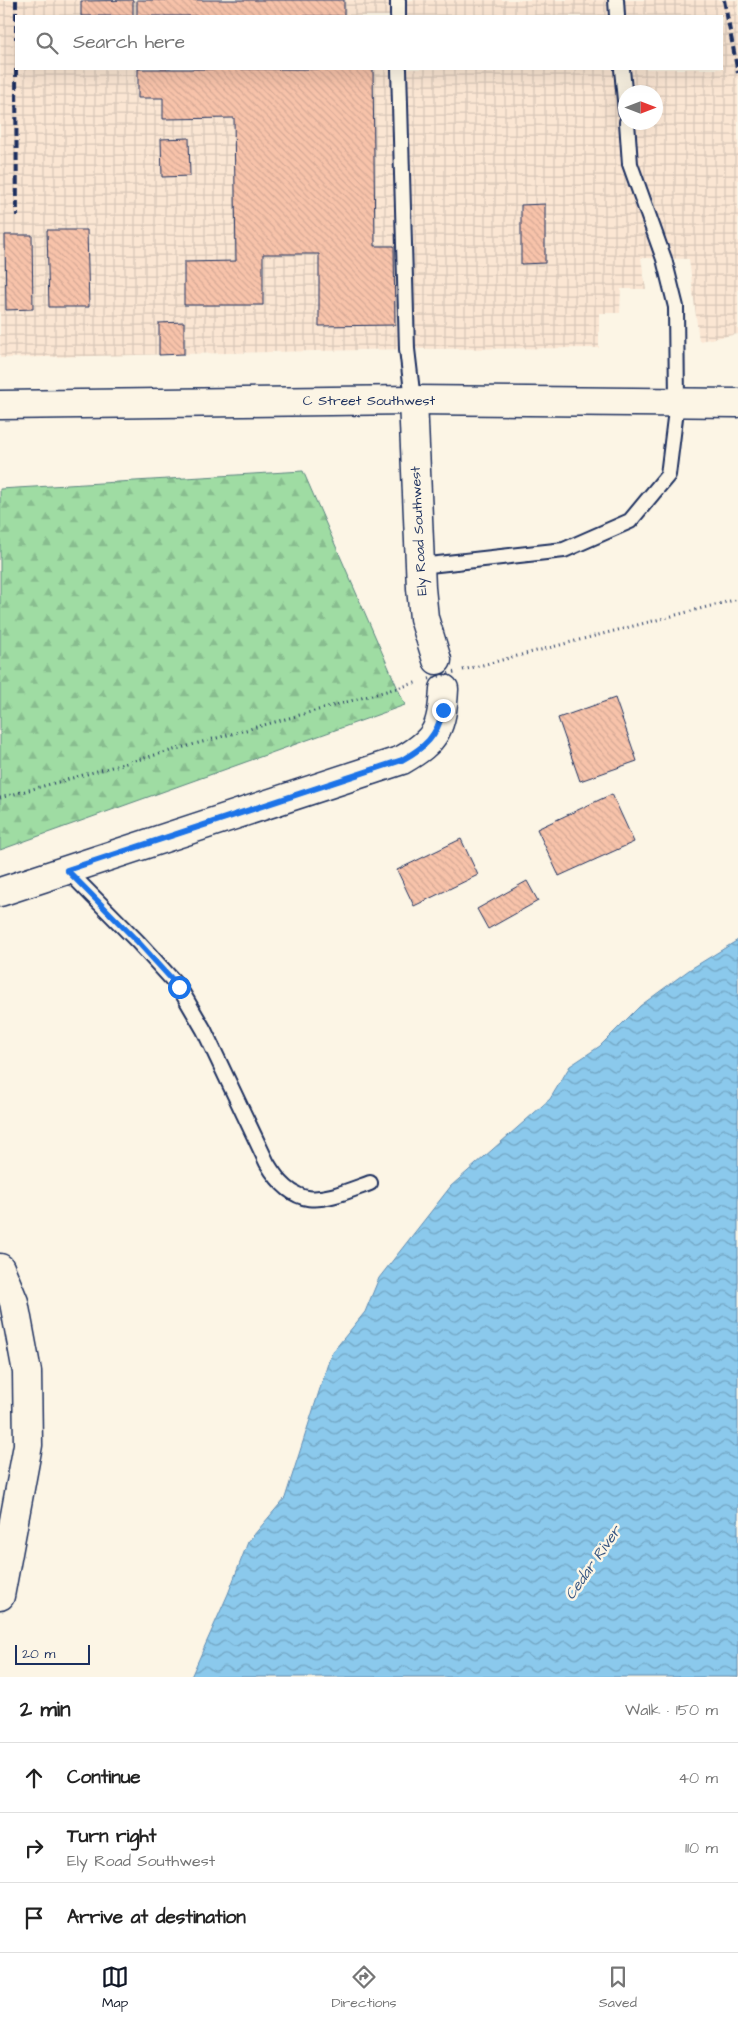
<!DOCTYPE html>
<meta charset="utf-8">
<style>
:root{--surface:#fff;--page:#f6f6f6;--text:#222;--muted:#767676;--line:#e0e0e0;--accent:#111827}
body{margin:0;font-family:"Architects Daughter",sans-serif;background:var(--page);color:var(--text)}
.compass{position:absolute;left:618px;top:85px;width:45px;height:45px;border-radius:50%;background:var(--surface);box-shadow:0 5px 20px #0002;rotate:90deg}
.scale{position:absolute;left:15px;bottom:12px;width:75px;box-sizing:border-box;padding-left:5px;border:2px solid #1b2f5e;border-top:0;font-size:14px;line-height:18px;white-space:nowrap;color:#1b2f5e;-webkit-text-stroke:4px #fcf5e5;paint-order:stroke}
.stop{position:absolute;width:15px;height:15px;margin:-11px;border:4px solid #1a73e8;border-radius:50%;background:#fff}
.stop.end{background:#1a73e8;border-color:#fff;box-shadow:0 1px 5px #0008}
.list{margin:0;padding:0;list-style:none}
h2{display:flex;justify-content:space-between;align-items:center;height:65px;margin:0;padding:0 20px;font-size:21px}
h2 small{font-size:16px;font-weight:400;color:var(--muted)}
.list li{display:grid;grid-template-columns:32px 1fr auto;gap:15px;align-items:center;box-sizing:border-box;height:70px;padding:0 20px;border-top:1px solid var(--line)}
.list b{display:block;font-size:19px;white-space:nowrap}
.list p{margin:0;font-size:16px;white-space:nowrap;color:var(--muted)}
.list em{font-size:16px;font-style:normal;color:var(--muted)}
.icon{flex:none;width:28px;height:28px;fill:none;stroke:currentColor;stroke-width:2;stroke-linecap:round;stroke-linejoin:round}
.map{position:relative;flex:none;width:738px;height:1677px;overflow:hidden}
.search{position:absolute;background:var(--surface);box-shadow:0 5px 20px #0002;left:15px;right:15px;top:15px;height:55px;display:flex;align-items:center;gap:12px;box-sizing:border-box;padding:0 18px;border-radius:0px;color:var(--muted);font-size:19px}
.sheet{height:275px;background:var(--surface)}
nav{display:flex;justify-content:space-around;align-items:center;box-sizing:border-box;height:70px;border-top:1px solid var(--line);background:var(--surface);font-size:14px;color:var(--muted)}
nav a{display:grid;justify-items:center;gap:2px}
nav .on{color:var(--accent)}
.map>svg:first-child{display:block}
.industrial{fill:url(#industrial-grid);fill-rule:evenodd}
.forest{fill:url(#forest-firs);stroke:#5d8680}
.water{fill:url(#water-waves);stroke:#5e8bb3}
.building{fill:url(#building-back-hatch);stroke:#1b2f5e}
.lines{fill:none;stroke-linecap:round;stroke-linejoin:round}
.service-casing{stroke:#1b2f5e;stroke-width:18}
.tertiary-casing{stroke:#1b2f5e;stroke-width:31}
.secondary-casing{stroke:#1b2f5e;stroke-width:31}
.path{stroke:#1b2f5e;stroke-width:3;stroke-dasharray:1 4;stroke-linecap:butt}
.service{stroke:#fcf5e5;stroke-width:14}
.tertiary{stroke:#fcf5e5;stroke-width:28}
.secondary{stroke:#fcf5e5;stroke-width:28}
.rail{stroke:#1b2f5e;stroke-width:4;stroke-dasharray:8 4;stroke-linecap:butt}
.path-bridge{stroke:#1b2f5e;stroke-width:3;stroke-dasharray:1 4;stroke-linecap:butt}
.route{stroke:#1a73e8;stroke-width:6}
.labels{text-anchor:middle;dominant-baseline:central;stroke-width:5;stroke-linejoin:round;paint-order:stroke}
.street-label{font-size:14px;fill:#1b2f5e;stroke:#fcf5e5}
.water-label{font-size:15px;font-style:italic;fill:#375682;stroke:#fcf5e5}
</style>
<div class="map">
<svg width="738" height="1677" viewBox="0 0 738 1677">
<defs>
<pattern id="industrial-grid" width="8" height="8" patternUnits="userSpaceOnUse" patternTransform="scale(1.25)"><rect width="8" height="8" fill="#fbe6d3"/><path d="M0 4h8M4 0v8" fill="none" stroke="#d7c6b8"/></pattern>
<pattern id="forest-firs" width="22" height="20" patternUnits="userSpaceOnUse" patternTransform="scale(1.25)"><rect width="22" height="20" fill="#9fdca3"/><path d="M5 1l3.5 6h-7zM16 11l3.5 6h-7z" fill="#88bd8f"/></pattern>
<pattern id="water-waves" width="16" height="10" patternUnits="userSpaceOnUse" patternTransform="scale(1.25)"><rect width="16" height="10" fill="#8bc9ec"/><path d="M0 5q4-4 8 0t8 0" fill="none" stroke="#71a4c2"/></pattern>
<pattern id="building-back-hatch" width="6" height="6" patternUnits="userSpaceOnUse" patternTransform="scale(1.25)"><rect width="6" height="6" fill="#f8c3aa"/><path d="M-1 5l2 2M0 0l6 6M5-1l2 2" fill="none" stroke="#d4a895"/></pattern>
</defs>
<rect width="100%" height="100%" fill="#fcf5e5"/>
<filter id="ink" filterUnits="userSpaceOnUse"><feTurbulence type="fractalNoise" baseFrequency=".02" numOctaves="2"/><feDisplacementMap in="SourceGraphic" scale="10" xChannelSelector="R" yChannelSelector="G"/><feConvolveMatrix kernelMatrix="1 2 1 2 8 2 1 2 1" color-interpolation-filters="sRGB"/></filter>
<g filter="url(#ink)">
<path class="industrial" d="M 0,0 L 738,0 L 738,334 L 699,341 L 689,259 L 641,258 L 646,289 L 621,289 L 620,313 L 599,313 L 599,348 L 407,349 L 0,358 ZM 16,16 L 722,16 L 722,69 L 16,69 ZM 626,92 L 656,92 L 656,122 L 626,122 Z"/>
<polygon class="forest" points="303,471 405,705 0,850 0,489"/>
<polygon class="water" points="738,940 738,1677 191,1677 228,1594 248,1542 285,1498 331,1354 365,1312 379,1278 451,1186 550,1099 570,1066 600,1046 640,1006 689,970"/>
<g class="building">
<polygon points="133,0 133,16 81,16 81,1"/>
<rect x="137" y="0" width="207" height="16"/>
<polygon points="138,69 373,69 375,246 394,246 395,325 319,326 319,254 263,254 263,305 184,305 184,262 236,261 234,118 163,119 163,98 138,98"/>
<polygon points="189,138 190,176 162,177 161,139"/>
<polygon points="545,204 545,263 521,264 521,205"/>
<polygon points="47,230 87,230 89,307 49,307"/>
<polygon points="5,235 32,235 33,309 6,310"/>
<polygon points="184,322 184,354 159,355 159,323"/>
<polygon points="615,698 637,761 580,781 558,718"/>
<polygon points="612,794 634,842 559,876 537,829"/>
<polygon points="461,839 478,875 414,906 397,870"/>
<polygon points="527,881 538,901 488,929 477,909"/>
</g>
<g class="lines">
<g class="service-casing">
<g id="service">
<polyline points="398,0 398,16"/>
<polyline points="616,0 617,16"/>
<polyline points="399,69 407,349 413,400"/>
<polyline points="622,69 626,111"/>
<polyline points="420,566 564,550 630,521 668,475 677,402 676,307 664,259 630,164 627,122"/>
<path d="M 67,870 L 138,942 L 179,987 L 204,1030 L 267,1163 C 297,1214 323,1200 370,1183"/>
</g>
</g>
<g class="tertiary-casing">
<g id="tertiary">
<polyline points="413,400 421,588 424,618 437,660"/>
<path d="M 0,892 L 402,760 C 437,740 442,728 444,689"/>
<polyline points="0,1268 14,1302 27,1372 28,1445 0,1596"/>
</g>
</g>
<g class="secondary-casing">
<polyline id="secondary" points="0,405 413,400 738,403"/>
</g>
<g class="path">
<polyline points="463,670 738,599"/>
<polyline points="0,798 419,682"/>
</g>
<use href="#service" class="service"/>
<use href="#tertiary" class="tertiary"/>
<use href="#secondary" class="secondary"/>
<g class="rail">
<polyline points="16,0 16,39"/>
<polyline points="724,0 738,73"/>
<polyline points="16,69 17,216"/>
</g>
<polyline class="path-bridge" points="429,679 455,672"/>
</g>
</g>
<g class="lines" filter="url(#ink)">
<path class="route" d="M 179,987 L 138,942 L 67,870 L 402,760 C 425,747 437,737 443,710"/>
</g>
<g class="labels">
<g class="street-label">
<text x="369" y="401">C Street Southwest</text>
<text transform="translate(419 531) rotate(-93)">Ely Road Southwest</text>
</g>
<g class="water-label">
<text transform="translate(593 1563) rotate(-55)">Cedar River</text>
</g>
</g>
</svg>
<svg class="compass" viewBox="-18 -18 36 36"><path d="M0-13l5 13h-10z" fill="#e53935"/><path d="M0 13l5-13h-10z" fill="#767676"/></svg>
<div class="scale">20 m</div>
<div class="stop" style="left:179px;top:987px"></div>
<div class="stop end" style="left:443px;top:710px"></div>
<div class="search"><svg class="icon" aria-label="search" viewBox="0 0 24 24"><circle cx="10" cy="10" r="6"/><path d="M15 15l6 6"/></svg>Search here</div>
</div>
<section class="sheet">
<h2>2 min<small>Walk · 150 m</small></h2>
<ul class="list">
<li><svg class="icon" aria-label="ahead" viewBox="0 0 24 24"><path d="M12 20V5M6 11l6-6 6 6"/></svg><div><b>Continue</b></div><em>40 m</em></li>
<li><svg class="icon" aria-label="right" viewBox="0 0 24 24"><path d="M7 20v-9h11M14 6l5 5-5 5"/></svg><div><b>Turn right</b><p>Ely Road Southwest</p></div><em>110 m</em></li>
<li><svg class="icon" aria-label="arrive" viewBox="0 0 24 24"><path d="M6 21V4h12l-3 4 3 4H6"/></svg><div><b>Arrive at destination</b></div></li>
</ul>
</section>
<nav>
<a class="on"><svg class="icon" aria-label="map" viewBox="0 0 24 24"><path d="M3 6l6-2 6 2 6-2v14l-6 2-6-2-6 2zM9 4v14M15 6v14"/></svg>Map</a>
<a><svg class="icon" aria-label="directions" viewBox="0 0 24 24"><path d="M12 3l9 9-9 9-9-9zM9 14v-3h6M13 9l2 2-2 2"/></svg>Directions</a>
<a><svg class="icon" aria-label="saved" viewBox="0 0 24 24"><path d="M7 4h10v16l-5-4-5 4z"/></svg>Saved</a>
</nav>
